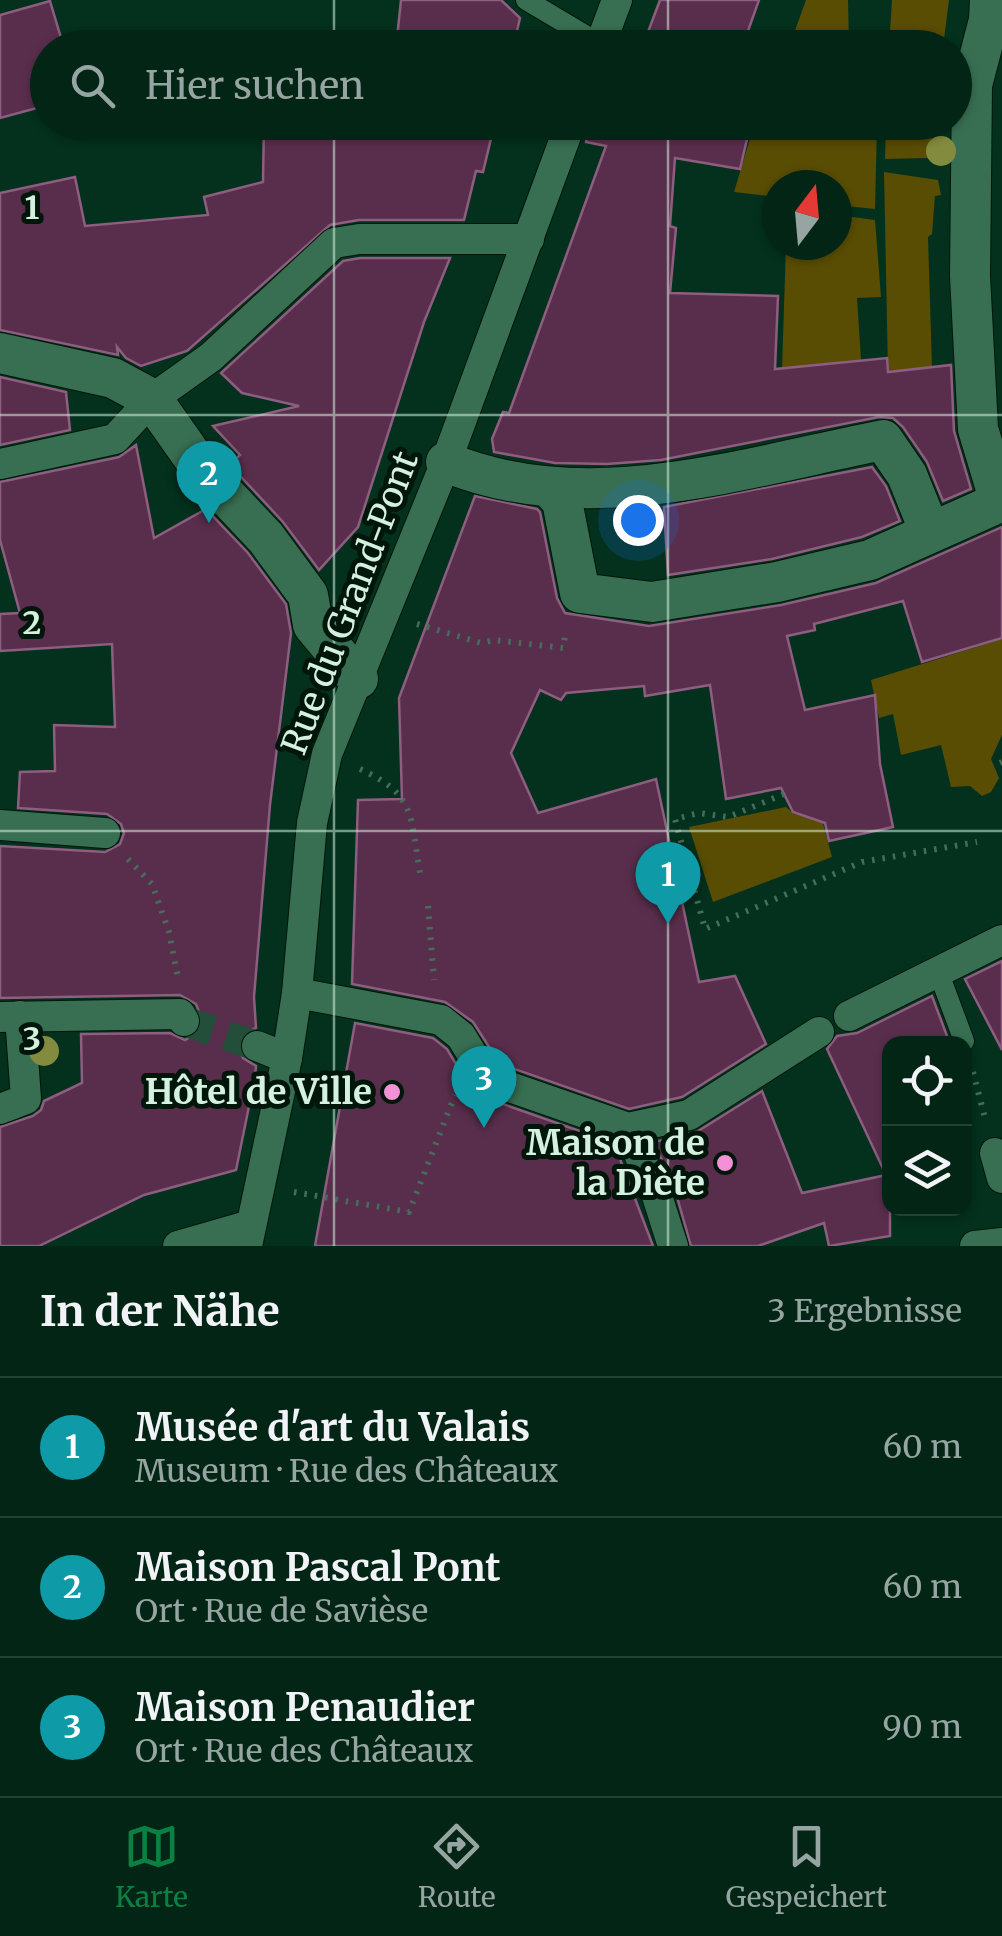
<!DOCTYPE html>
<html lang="de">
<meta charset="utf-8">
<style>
:root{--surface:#022516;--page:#103123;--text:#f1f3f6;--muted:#96a5a1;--line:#234235;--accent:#0b8043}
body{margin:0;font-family:Merriweather,serif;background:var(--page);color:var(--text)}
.controls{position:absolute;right:30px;bottom:30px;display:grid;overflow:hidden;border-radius:20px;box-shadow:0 2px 8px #0004}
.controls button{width:90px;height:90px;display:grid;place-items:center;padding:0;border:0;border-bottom:2px solid var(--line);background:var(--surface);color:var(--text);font:50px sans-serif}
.compass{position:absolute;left:762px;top:170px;width:90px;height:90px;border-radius:50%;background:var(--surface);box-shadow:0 2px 8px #0004;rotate:16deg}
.you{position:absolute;left:638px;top:520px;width:35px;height:35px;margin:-25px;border:8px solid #fff;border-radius:50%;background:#1a73e8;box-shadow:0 0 0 15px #1a73e833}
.badge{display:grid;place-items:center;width:65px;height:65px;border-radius:50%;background:var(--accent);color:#fff;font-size:32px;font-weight:700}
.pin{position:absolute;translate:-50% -82px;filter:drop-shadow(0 2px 5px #0008)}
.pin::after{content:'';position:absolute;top:52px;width:35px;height:30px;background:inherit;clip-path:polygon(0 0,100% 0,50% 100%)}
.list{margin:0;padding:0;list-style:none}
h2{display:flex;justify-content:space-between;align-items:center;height:130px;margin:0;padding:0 40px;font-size:42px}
h2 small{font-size:32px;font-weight:400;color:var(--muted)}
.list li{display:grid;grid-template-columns:65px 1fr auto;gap:30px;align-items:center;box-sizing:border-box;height:140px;padding:0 40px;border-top:2px solid var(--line)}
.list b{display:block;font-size:38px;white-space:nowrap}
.list p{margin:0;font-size:32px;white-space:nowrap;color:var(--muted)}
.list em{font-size:32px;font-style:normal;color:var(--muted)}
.icon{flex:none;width:55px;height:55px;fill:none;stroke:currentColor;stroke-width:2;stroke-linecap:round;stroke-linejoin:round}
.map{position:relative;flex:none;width:1002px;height:1246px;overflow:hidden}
.search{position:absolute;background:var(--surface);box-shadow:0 2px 8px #0004;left:30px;right:30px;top:30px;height:110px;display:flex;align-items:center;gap:25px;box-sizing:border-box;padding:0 35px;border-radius:55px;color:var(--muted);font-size:38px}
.sheet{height:550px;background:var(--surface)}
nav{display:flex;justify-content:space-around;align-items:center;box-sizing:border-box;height:140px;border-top:2px solid var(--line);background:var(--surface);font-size:28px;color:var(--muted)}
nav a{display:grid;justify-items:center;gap:5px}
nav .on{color:var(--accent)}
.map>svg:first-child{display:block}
.green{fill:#594d03}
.building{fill:#592e4c;stroke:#8d5e7f;stroke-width:2.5}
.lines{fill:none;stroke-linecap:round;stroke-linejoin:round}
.pedestrian-tunnel{stroke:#224e3a;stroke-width:30;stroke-dasharray:30 15;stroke-linecap:butt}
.service-casing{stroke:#001709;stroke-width:22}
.pedestrian-casing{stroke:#001709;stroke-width:32}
.minor-casing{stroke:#001709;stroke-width:42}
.path{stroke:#456d5a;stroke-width:6;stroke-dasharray:2.5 8;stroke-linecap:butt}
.service{stroke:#386f52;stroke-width:20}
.pedestrian{stroke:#386f52;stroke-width:30}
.minor{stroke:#386f52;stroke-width:40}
.tree{fill:#838b3e}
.grid{fill:none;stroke:#d4f0df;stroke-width:2.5;stroke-opacity:0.55}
.poi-dot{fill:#f391d6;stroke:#01160a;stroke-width:4}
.labels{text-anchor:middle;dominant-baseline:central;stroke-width:10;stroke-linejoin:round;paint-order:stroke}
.street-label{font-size:35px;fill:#d4f0df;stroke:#01160a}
.poi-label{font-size:35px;font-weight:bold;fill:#d4f0df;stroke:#01160a;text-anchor:end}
.grid-label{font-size:32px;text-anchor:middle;font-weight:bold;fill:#d4f0df;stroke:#01160a;stroke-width:10;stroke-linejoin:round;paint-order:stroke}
</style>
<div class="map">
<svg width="1002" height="1246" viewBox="0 0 1002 1246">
<rect width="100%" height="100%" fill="#03311d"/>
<g class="green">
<polygon points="806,0 848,0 849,44 868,47 789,47"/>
<polygon points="892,0 949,0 943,47 889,47"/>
<polygon points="755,122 877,123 875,209 837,205 837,185 777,185 777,197 734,192"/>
<polygon points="886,123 934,123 929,158 885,159"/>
<polygon points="884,172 938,180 941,195 935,196 932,234 928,237 932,367 888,371"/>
<polygon points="837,215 875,220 881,297 857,298 861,360 782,369 786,245 837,245"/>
<polygon points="1002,639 1002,735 991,759 999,778 991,792 982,796 970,786 951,787 941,745 901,755 893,714 879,718 871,680"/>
<polygon points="786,807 794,814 821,816 832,857 713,902 689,827"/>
</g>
<g class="building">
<polygon points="401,0 501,0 520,18 513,48 396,48"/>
<polygon points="660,0 759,0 742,48 642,48"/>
<polygon points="50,1 64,48 48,48 48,105 0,118 0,15"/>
<polygon points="264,122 495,122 483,172 476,171 464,220 359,220 330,225 187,351 141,366 126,358 117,347 118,355 0,330 0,193 75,177 85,226 208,215 204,197 263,182"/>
<polygon points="589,122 751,122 740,169 675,158 670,226 676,228 670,293 778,296 775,369 887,358 888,372 951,365 954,431 971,489 943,501 927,462 903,427 893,418 879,417 661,460 607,464 555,463 494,452 492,439 503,412 509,413 606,146 586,142"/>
<polygon points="360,258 450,258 424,322 358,527 319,570 283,522 230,465 240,455 213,426 299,406 242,393 221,373 343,261"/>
<polygon points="0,377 66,392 70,430 0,445"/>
<polygon points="136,445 154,538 206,509 248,553 286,604 291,633 270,805 254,997 256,1028 245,1032 238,1048 243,1058 256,1066 255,1077 236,1170 144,1195 39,1246 0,1246 0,1127 33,1116 41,1110 44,1101 82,1083 81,1034 170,1033 185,1040 200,1031 203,1022 196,1004 180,995 0,998 0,846 105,852 120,844 124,833 121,824 107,814 18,808 20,772 55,771 54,725 115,727 112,644 0,651 0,614 20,613 0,540 0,482 119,457"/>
<polygon points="872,467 886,486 900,521 862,537 772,559 668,575 664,507"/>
<polygon points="475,496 537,509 540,512 557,598 565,613 649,626 781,605 876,583 1002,527 1002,638 922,662 903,601 814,624 815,630 787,636 805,710 875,695 880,764 893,827 829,841 825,823 793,812 781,788 726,799 710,685 645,696 644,686 566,693 561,700 540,690 511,753 538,813 656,779 699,982 735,976 766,1044 682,1097 629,1109 500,1064 473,1022 445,1002 352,984 358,800 402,799 399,698"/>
<polygon points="1002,961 1002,1050 965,979"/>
<polygon points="932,996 950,1044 890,1044 890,1236 829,1246 824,1223 758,1246 691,1246 675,1190 654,1142 698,1131 762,1091 802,1193 886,1175 827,1049 837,1036 857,1033"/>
<polygon points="355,1023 433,1038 447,1049 471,1089 480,1096 614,1143 653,1246 315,1246"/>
</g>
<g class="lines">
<polyline class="pedestrian-tunnel" points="184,1021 257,1046"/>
<g class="service-casing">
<g id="service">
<polyline points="526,0 600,44"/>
<polyline points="938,971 964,1041"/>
</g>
</g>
<g class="pedestrian-casing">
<g id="pedestrian">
<polyline points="599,48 617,0"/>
<polyline points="0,464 115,439 152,399 211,357 334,243 359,239 529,239"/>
<polyline points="0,825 105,833"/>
<polyline points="297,993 441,1020 461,1036 487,1079 628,1128 689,1115 819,1032"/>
<polyline points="849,1016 1002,940"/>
<polyline points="0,1017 180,1014 184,1021"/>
<polyline points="257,1046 287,1058"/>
<polyline points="0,1109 26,1099 20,1016"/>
<polyline points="628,1128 657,1196 673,1246"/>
<polyline points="995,1153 1002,1178"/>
<polyline points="178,1246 251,1225"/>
<polyline points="247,1246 287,1058 297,993 312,823 327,754 446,462 571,122"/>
<polyline points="975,1246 1002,1243"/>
</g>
</g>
<g class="minor-casing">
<g id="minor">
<polyline points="990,0 989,20 972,85 970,276 978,429 1000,502"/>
<polyline points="0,353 113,378 152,399 202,470 266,538 308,595 313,625 358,679"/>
<path d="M 446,462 C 585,520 742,468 883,440 L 907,475 L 930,532"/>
<polyline points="550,488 562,501 580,593 652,602 777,582 870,560 1002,501"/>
</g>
</g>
<g class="path">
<polyline points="417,624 481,643 494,640 563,648 566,630"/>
<polyline points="1000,763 1002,762"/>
<path d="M 360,769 C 417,795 410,817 420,873"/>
<polyline points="784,794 728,817 699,813 675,819 705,929 862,862 977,842"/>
<polyline points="128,859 152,884 169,932 178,978"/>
<polyline points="428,906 434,980"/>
<polyline points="973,1072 985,1118"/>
<polyline points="294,1192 409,1212 455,1095"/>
</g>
<use href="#service" class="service"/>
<use href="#pedestrian" class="pedestrian"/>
<use href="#minor" class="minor"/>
</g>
<g class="tree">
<circle cx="941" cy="151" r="15"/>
<circle cx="629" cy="517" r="15"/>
<circle cx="44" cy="1051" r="15"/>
</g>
<path class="grid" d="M 334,0 L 334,48M 668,0 L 668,48M 334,122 L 334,1246M 668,122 L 668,1246M 0,415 L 1002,415M 0,831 L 1002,831"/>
<g class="poi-dot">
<circle cx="392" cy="1092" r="10"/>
<circle cx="725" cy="1163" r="10"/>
</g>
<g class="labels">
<g class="street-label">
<text transform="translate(350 603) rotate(-69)">Rue du Grand-Pont</text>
</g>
<g class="poi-label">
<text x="372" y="1092">Hôtel de Ville</text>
<text x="705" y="1143">Maison de<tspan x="705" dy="40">la Diète</tspan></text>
</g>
</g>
<g class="grid-label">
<text x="32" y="219">1</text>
<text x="32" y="634">2</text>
<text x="32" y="1050">3</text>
</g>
</svg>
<div class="controls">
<button><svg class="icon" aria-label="locate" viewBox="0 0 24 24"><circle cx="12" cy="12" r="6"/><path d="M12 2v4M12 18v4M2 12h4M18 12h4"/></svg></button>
<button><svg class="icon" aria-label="layers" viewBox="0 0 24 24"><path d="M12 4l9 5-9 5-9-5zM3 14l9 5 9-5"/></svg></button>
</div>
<svg class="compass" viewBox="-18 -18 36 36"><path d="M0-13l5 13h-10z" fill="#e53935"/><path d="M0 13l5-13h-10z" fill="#96a5a1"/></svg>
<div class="you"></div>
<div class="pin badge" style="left:668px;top:924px;background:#0f9aa8">1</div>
<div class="pin badge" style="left:209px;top:523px;background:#0f9aa8">2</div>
<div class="pin badge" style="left:484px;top:1128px;background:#0f9aa8">3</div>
<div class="search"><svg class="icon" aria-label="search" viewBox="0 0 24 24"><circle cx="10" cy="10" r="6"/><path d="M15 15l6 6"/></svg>Hier suchen</div>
</div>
<section class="sheet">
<h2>In der Nähe<small>3 Ergebnisse</small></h2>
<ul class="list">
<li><span class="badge" style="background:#0f9aa8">1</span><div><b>Musée d'art du Valais</b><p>Museum · Rue des Châteaux</p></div><em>60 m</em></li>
<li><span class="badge" style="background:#0f9aa8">2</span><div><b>Maison Pascal Pont</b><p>Ort · Rue de Savièse</p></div><em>60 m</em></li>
<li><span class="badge" style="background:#0f9aa8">3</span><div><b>Maison Penaudier</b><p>Ort · Rue des Châteaux</p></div><em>90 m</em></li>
</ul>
</section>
<nav>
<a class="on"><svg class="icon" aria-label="map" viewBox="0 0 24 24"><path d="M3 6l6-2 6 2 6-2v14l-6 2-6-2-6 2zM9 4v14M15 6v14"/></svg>Karte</a>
<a><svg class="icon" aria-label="directions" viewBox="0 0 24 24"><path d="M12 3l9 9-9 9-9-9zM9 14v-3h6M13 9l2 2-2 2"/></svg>Route</a>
<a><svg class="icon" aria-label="saved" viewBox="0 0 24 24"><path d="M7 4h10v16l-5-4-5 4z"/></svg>Gespeichert</a>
</nav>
